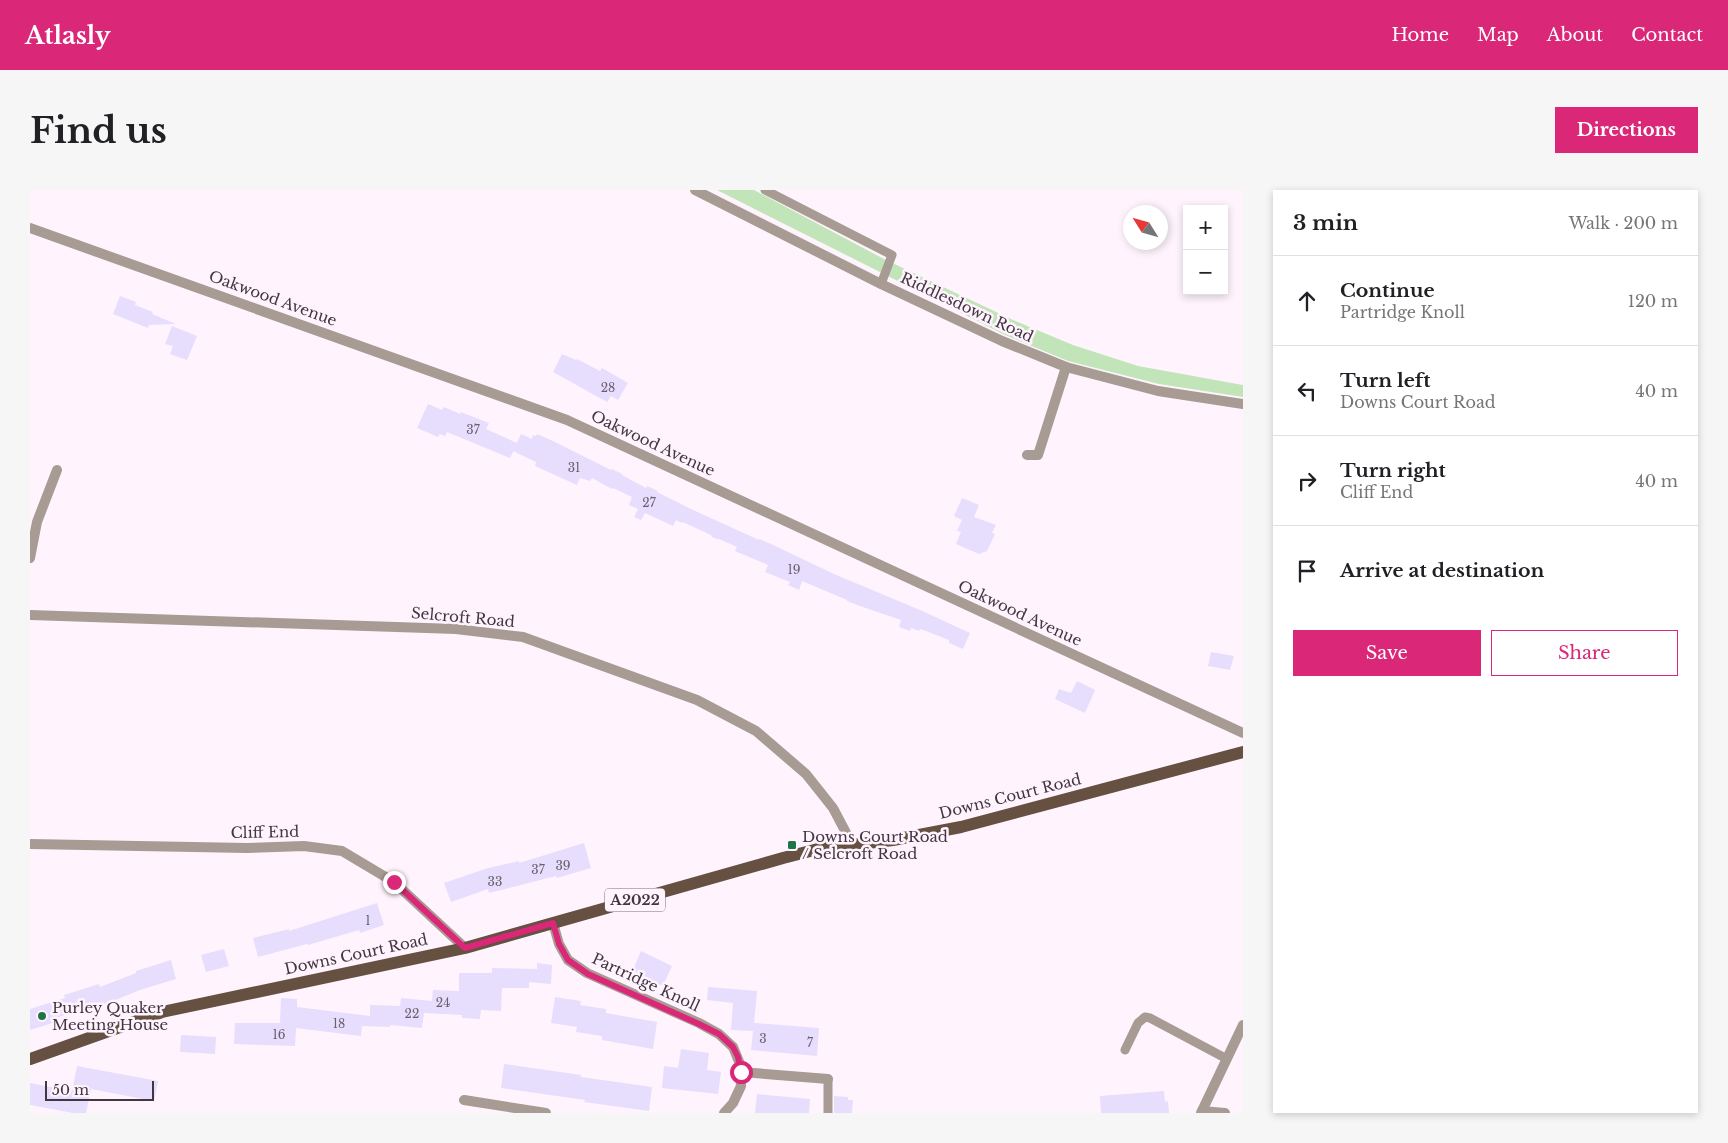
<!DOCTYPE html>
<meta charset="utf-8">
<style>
:root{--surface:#fff;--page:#f6f6f6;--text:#202124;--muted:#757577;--line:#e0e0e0;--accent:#db2777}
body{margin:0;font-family:"Libre Baskerville",serif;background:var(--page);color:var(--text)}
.controls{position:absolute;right:15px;top:15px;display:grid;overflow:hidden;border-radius:0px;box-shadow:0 2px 8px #0003}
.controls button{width:45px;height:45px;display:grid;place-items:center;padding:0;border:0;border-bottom:1px solid var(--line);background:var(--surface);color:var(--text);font:25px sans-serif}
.compass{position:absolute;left:1093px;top:15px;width:45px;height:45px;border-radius:50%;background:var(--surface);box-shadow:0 2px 8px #0003;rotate:307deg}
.scale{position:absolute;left:15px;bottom:12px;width:109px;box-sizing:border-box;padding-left:5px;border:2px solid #423741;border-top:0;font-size:14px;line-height:18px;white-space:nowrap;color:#423741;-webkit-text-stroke:4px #fff4fd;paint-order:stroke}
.stop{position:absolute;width:15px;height:15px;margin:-11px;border:4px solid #db2777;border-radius:50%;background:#fff}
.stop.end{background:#db2777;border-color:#fff;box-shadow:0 1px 5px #0008}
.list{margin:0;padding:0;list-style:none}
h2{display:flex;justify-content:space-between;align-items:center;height:65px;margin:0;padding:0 20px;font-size:21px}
h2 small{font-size:16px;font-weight:400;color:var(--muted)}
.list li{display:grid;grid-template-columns:32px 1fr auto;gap:15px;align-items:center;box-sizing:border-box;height:90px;padding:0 20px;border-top:1px solid var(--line)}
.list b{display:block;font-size:19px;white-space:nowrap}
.list p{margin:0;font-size:16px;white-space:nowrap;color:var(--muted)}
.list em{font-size:16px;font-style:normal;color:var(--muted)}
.actions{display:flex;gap:10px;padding:15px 20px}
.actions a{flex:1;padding:11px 0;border:1px solid var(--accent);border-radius:0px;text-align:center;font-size:18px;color:var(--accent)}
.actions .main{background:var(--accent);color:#fff}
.icon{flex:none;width:28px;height:28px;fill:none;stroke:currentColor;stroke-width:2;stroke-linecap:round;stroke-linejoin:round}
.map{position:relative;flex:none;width:1213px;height:923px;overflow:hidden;border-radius:0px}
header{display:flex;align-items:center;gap:30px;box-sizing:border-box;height:70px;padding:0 25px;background:var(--accent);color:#fff}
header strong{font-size:24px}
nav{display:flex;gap:28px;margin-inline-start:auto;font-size:18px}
.intro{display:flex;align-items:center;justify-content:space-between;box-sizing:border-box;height:120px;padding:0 30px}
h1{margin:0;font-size:35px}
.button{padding:12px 22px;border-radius:0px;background:var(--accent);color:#fff;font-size:18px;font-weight:700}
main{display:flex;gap:30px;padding:0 30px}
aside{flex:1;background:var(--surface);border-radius:0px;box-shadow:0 2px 8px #0003}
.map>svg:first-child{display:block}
.green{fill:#c1e5b9}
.building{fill:#e7ddfd}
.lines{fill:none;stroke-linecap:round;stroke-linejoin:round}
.lane{stroke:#a89b93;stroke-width:9}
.street{stroke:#a89b93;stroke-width:10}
.primary{stroke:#655042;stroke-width:12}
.route{stroke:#db2777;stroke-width:6}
.poi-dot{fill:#207548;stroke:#fff4fd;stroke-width:2}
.labels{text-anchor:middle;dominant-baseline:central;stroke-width:5;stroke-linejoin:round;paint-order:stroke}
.number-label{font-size:12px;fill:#6b6070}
.shield{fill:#fff4fd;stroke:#7b7079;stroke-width:1}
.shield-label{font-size:14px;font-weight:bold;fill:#423741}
.street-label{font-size:15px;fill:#423741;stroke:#fff4fd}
.poi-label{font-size:15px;fill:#423741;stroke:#fff4fd;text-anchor:start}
</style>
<header>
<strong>Atlasly</strong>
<nav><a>Home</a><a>Map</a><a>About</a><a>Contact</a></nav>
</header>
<div class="intro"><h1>Find us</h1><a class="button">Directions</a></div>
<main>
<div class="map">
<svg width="1213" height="923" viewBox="0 0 1213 923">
<rect width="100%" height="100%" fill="#fff4fd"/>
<polygon class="green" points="687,0 724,0 854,69 983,130 1043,155 1108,176 1213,195 1213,207 1129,194 1038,171 975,145"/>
<g class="building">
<polygon points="90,106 106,112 105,115 123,122 122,124 146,134 119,135 118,138 83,124"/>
<polygon points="142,136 167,146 157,170 140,164 143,156 135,154"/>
<polygon points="532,164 546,170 547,169 570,181 572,178 598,193 588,210 581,206 577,212 523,182"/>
<polygon points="398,214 412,220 414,217 430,224 431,222 459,233 456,239 487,253 480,268 417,242 415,246 410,244 408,247 387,238"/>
<polygon points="491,244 502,249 503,245 506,246 507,244 523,251 581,280 582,279 592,284 592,285 616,298 617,296 628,301 627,302 661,319 729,350 729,349 739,353 804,384 890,420 940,443 933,459 919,453 919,450 896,441 890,439 889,441 881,438 880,441 869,437 871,430 830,416 817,411 817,410 772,391 769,400 758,395 760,392 735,382 738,375 705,361 707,357 689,349 687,349 682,347 681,345 653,332 652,333 646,330 643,336 615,323 611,330 604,327 608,319 599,315 602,307 583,298 582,299 562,288 560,291 550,288 547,295 505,276 506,272 483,261"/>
<polygon points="932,308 949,315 944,327 966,335 962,343 965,344 957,361 949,364 926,354 931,342 927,341 932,330 924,326"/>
<polygon points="1181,462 1204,466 1200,480 1178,476"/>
<polygon points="1047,491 1065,500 1055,523 1025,509 1029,499 1041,503"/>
<polygon points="554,653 561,678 527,688 526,686 459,703 458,699 421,712 414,693 458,678 489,671 489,673"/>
<polygon points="347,713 354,735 330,743 329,740 278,755 277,754 228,767 223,748 259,739 259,741"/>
<polygon points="194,759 199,776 176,782 171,765"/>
<polygon points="611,761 642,776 633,796 602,782"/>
<polygon points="141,770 146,789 110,800 83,811 25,828 26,832 0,840 0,819 35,808 34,805 69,794 70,797 106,783 106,781"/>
<polygon points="507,773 522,775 521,794 499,792 499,798 472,798 471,821 451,820 450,829 432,828 432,825 394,823 392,838 360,835 360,837 332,836 331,846 266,838 265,856 204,854 205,833 250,833 251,808 267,809 267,817 340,826 340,815 370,816 371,808 402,811 403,800 429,801 429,783 462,783 462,778 507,779"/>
<polygon points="678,797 727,801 724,833 789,838 787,866 721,860 723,841 701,840 703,813 677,810"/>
<polygon points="525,807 551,811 550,815 576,819 576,823 627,832 623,859 572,850 572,846 546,842 547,837 521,833"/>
<polygon points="151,845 186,847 185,864 150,862"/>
<polygon points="651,859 679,863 677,880 691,882 688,904 632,898 634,876 648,878"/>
<polygon points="474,874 551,885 551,887 622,897 619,921 554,912 555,910 471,898"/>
<polygon points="47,876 128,891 124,911 61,899 56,923 43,923 0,915 0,893 42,901"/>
<polygon points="1134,901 1135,912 1138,911 1139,923 1071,923 1070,906"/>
<polygon points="727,904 780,909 779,923 725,923"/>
<polygon points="804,906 818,907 818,910 823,910 822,923 804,923"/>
</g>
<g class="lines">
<g class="lane">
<polyline points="735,0 862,65 851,94"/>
<polyline points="1095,860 1108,833 1115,827 1120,828 1197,869"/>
<polyline points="798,923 798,889"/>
</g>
<g class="street">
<polyline points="665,0 851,94 972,151 1036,177 1128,201 1213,214"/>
<polyline points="0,38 537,230 1213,543"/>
<polyline points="997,265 1008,265 1036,177"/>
<polyline points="0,368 7,332 27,280"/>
<polyline points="0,425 426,439 493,447 667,510 726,541 776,584 803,618 822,654"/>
<polyline points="0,654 217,658 274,656 312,661 364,692 435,758"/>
<polyline points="523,733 529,754 538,770 557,783 669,833 689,844 703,857 710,874 711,896 703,913 694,923"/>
<polyline points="711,882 798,889"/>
<polyline points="434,910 516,923"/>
<polyline points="1172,921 1195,923"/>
<polyline points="1171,923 1213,835"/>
</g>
<polyline class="primary" points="0,869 132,822 435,758 753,668 788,659 863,650 931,637 1213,562"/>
</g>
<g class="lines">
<polyline class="route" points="364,692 435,758 523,733 529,754 538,770 558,784 669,834 689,844 703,857 708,867 711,882"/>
</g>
<g class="poi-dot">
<rect x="757" y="650" width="10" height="10" rx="2.5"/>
<circle cx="12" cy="826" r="5"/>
</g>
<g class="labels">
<g class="number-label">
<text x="578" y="197">28</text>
<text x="443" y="239">37</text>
<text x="544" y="277">31</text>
<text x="619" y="312">27</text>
<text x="764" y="379">19</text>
<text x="533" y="675">39</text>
<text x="508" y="679">37</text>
<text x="465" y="691">33</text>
<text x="338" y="730">1</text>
<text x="413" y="812">24</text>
<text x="382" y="823">22</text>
<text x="309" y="833">18</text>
<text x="249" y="844">16</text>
<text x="733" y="848">3</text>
<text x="780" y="852">7</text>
</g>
<rect class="shield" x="575" y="698.5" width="60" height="23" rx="4"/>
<g class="shield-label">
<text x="605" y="710">A2022</text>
</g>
<g class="street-label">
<text transform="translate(243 108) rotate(20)">Oakwood Avenue</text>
<text transform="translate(937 117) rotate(25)">Riddlesdown Road</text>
<text transform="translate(623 253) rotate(25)">Oakwood Avenue</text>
<text transform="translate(990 423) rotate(25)">Oakwood Avenue</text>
<text transform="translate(433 427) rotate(5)">Selcroft Road</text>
<text transform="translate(980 606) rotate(-14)">Downs Court Road</text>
<text transform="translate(235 642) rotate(-1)">Cliff End</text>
<text transform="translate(326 764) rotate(-12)">Downs Court Road</text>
<text transform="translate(616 792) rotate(25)">Partridge Knoll</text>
</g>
<g class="poi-label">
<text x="772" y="646">Downs Court Road<tspan x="772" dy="17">/ Selcroft Road</tspan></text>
<text x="22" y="817">Purley Quaker<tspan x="22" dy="17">Meeting House</tspan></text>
</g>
</g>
</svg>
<div class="controls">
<button>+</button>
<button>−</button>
</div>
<svg class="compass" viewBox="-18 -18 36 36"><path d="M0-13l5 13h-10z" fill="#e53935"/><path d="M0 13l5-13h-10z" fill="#757577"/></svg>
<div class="scale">50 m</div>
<div class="stop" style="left:711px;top:882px"></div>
<div class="stop end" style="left:364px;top:692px"></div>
</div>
<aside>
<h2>3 min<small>Walk · 200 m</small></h2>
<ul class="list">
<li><svg class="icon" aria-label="ahead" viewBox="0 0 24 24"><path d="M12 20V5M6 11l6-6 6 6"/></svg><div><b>Continue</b><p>Partridge Knoll</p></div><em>120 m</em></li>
<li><svg class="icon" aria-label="left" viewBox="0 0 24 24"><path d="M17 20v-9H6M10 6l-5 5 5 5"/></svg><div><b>Turn left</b><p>Downs Court Road</p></div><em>40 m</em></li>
<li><svg class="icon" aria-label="right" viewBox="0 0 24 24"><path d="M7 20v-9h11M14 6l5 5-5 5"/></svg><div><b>Turn right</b><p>Cliff End</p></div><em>40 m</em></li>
<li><svg class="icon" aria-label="arrive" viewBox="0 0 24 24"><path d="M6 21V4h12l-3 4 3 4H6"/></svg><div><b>Arrive at destination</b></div></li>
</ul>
<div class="actions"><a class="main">Save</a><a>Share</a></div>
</aside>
</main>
